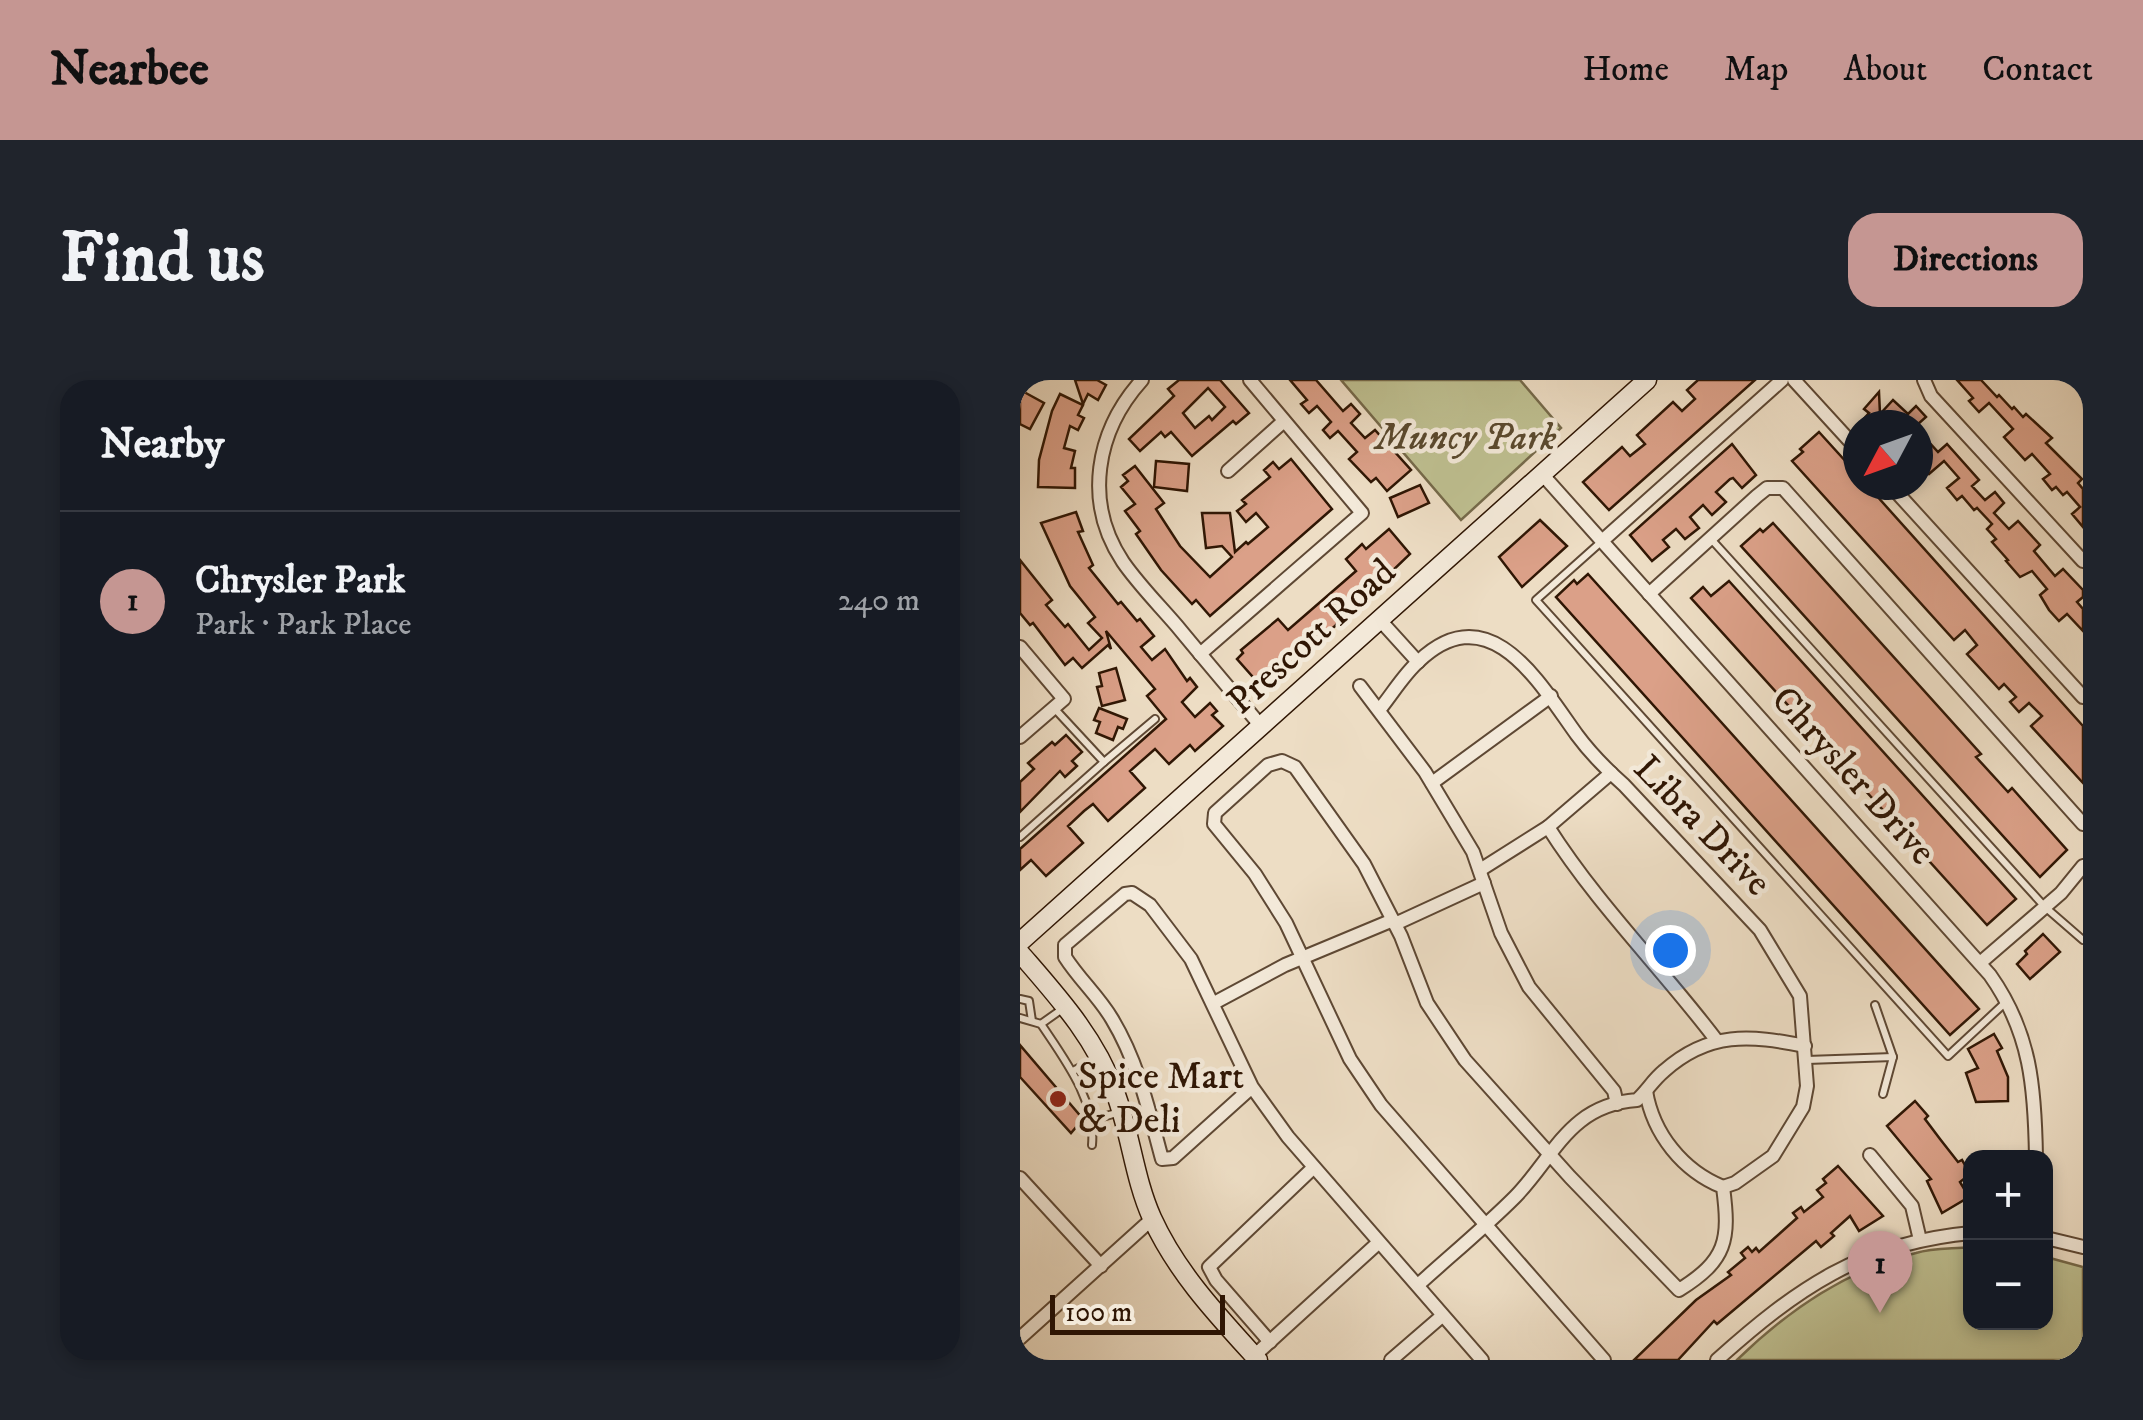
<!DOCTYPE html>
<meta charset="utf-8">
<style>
:root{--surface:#171b24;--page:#20242c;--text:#f1f3f6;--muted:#9ea1a6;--line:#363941;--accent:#c59692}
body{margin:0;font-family:"IM FELL DW Pica",serif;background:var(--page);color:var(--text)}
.controls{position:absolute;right:30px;bottom:30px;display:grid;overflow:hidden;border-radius:20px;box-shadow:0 5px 15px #0003}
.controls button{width:90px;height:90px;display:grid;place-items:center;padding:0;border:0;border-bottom:2px solid var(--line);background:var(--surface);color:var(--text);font:50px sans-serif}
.compass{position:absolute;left:823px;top:30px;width:90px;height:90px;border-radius:50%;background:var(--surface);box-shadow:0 5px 15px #0003;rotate:229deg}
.scale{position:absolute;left:30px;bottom:25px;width:175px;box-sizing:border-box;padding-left:10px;border:5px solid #2f1604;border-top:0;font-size:28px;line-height:35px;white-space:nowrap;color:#2f1604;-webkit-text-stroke:8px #f3e9d9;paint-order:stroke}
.you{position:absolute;left:650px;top:570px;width:35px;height:35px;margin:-25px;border:8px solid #fff;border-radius:50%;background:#1a73e8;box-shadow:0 0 0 15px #1a73e833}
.badge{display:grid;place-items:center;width:65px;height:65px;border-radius:50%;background:var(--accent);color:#111;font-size:32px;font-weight:700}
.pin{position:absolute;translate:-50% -82px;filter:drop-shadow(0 2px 5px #0008)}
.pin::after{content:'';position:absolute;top:52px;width:35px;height:30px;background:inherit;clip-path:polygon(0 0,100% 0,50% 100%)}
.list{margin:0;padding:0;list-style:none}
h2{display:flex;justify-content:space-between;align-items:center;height:130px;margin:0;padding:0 40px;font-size:42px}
h2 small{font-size:32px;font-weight:400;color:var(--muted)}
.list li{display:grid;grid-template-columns:65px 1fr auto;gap:30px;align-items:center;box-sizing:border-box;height:180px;padding:0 40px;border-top:2px solid var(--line)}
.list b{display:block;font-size:38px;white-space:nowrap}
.list p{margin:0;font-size:32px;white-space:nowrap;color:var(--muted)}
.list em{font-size:32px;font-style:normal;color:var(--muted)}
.map{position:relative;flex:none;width:1063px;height:980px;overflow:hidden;border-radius:30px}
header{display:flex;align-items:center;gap:60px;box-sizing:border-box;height:140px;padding:0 50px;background:var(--accent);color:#111}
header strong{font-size:48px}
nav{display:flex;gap:55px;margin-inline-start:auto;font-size:35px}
.intro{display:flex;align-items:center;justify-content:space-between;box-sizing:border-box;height:240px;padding:0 60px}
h1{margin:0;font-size:70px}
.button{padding:25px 45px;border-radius:30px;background:var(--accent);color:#111;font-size:35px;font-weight:700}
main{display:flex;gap:60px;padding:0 60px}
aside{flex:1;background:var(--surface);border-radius:30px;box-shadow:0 5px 15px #0003}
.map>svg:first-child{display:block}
.green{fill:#bebf90;stroke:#766a4a;stroke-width:2.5}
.building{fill:#dba088;stroke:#2f1604;stroke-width:2.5;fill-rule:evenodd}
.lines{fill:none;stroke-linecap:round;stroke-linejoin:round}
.lane-casing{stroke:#5e4834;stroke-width:10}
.street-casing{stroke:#5e4834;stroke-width:16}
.secondary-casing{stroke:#2f1604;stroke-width:21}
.lane{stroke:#f3e9d9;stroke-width:6}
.street{stroke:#f3e9d9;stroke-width:12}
.secondary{stroke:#f3e9d9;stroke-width:18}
.poi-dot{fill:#8f2418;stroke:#f3e9d9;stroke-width:4}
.labels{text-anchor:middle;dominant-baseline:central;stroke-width:9;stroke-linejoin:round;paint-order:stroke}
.park-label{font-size:38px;font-style:italic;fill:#5a492e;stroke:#f3e9d9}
.street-label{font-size:38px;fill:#2f1604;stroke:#f3e9d9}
.poi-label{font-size:38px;fill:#2f1604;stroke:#f3e9d9;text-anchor:start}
</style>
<header>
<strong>Nearbee</strong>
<nav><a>Home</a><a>Map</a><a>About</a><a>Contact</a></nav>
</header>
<div class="intro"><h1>Find us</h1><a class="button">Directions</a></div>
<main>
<aside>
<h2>Nearby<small></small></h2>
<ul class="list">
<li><span class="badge">1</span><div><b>Chrysler Park</b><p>Park · Park Place</p></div><em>240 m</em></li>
</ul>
</aside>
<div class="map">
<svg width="1063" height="980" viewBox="0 0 1063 980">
<rect width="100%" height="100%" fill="#edddc4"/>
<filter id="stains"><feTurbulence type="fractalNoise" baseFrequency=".002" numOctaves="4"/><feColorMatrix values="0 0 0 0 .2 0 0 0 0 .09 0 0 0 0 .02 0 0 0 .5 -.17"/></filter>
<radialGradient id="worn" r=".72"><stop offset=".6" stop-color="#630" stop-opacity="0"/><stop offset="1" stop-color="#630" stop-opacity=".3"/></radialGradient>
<g class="green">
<polygon points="321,0 500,0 541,48 441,140"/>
<path d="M 950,867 L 951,942 L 1026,942 L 1026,877 L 1063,887 L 1063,980 L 717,980 C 768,930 826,890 896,873 C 913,868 933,869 950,867 Z"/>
</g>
<g class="building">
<polygon points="55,0 77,0 86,5 78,20 68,14 63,24"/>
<path d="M 159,0 L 200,0 L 229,33 L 216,44 L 213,41 L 172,76 L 151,52 L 145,57 L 141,52 L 120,71 L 109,59 L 154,16 L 148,9 ZM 188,8 L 205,27 L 192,40 L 189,36 L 175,48 L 163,33 Z"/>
<polygon points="270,0 296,0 323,31 331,24 340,34 331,43 345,58 355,50 391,90 367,111 356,98 351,102 329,79 337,72 318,51 310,58 303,50 311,42 297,26 289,33 281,24 287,20"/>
<polygon points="678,0 735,0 589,130 563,102 602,67 610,76 625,64 617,55 653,22 662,31 675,19 667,10"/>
<polygon points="937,0 961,0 977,17 979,15 992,29 994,27 1003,37 1006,34 1032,58 1026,63 1062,99 1058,103 1063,109 1063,147 1052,134 1060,127 1047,112 1043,115 1036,107 1032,110 1023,99 1030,94 1012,74 1005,80 984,57 993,49 969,23 959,32 949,21 953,18"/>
<polygon points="4,12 24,23 10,49 0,44 0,20"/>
<polygon points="859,12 860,34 873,20 888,34 896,26 906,37 897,45 838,45 849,33 844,29"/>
<polygon points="40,14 63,25 58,35 64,38 58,50 50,46 44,68 55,71 51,88 55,88 55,108 18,107 19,80 32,31"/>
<polygon points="898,50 918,72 927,64 959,100 952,106 965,120 975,112 984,123 974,133 989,149 998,141 1020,165 1014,171 1035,196 1043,189 1063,210 1063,217 1057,222 1063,229 1063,251 1047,234 1039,241 1029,230 1020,215 1027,209 1012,191 1000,197 986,181 988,180 972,162 976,159 967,149 972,144 957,128 954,130 942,116 937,120 927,108 939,98 924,81 909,94 898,82"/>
<polygon points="799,52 838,95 838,105 847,105 1063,346 1063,403 1011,346 1022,336 1009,323 999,332 990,322 996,317 984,304 979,309 947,274 957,265 945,250 934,260 772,81 783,72 780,69"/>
<polygon points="712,64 736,95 722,108 713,98 710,99 696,112 706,122 692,135 683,125 670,137 679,148 665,159 656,149 643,160 649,167 632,181 610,155"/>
<polygon points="271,79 312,129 190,236 176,220 172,224 141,190 116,154 120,151 105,131 115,124 101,107 108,101 103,95 115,86 144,123 136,129 160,166 190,197 212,177 202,166 186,168 182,133 210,133 215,172 226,162 228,164 248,147 236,133 226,142 217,131 226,124 222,120 250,97 244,90 253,82 259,89"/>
<polygon points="136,81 169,84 167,111 134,107"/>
<polygon points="400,105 409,123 378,137 370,118"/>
<polygon points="56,132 63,151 58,152 73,185 69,188 98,224 101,222 117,241 120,239 134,256 121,267 132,280 145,269 167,301 170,298 177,307 162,322 175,337 190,323 197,331 192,335 203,346 175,371 170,365 149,384 135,369 110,391 125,408 88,441 73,424 64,431 48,446 63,463 26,496 11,480 0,490 0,469 146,339 127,316 135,309 86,251 91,269 88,265 62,288 53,278 45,285 13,243 10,245 0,233 0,180 32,220 26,225 45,247 48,244 69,270 82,258 68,243 75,237 50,206 21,143"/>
<polygon points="520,140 547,166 502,207 479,177"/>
<polygon points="753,143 961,374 956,377 988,412 992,408 1047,470 1020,497 721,166 740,149 743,152"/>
<polygon points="369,149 390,174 315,246 269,286 266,282 240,305 217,279 223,273 221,270 258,239 268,250 336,191 326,179 342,164 346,169"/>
<polygon points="568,194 959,629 930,655 536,217 554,200 557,204"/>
<polygon points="709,201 996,519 967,545 671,218 683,207 691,216"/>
<polygon points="96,288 105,320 82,326 77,307 82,306 79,293"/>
<polygon points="79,328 107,339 103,349 98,347 93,360 76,353 80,342 74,340"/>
<polygon points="46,355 62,372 52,381 57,386 45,397 40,391 0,432 0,402 14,389 8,383 32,362 35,365"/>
<polygon points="1023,554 1040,572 1010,599 997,584 1007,574 1005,571"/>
<polygon points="974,654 982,668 977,671 988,697 988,721 956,722 946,693 958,688 948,669"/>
<polygon points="0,665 63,739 51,753 0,697"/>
<polygon points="895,721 908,736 905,739 920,759 938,782 942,780 950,794 940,802 949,817 922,833 907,801 911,799 867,746"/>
<polygon points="818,786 863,836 839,851 830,836 811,853 814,856 801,867 796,861 697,944 694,941 658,980 614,980 676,920 711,895 708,892 725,878 721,873 728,867 732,872 736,868 739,872 777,838 773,833 781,827 784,832 803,817 797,810 806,803 803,799"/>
</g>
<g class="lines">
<g class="lane-casing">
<g id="lane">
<polyline points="691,159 1025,527 1063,560"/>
<polyline points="581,162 516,220 928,676 987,621"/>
<polyline points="84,382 135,339"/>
<polyline points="0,457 84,382 34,328"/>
<polyline points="0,619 9,621 12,641"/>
<polyline points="855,625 873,677"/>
<path d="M 0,638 L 21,644 C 45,680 76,720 72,765"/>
<polyline points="21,644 45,627"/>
<polyline points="787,680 873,677 863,714"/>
<polyline points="53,691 78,678"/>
<polyline points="72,740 100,732"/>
</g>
</g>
<g class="street-casing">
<g id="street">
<path d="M 122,0 C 76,51 63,122 103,182 C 119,205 139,225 157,246 C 185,280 213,313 241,346"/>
<polyline points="774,0 838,70"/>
<polyline points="904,0 911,16 1063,181"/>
<polyline points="208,91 264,41"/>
<path d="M 522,94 L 970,595 C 1011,653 1015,708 1016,778"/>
<polyline points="870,105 1063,317"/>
<polyline points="582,161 762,0"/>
<polyline points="629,214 737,116 747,108 763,108 1063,444"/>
<polyline points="359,239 398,282"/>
<polyline points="0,267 44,319 0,357"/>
<polyline points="180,274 342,133 230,0"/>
<polyline points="340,306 405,392 453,472 481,553 509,607 594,711 597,724"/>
<path d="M 360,329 C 373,313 384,294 399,281 C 470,214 520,304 557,355 C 571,374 586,389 604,405 L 740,550 L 780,616 L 787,706 L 783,727 L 753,776 L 715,803 L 703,807"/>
<polyline points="412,403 531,316"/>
<path d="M 528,447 C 579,527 641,587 697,661"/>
<polyline points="460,490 528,447 591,393"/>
<polyline points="375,544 464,503"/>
<polyline points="960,583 1041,513 1063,486"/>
<polyline points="194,623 265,585 373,540"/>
<path d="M 232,707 L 153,778 L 142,779 C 129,731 118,682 92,639 C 79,617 59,599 45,577 L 45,565 L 105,514 L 112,513 L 130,525 L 171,579 L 232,707 L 268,757 L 462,980"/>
<polyline points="850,775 892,826 900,860"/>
<polyline points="0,798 81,886"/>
<polyline points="1026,858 1063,867"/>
<path d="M 398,905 C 430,876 464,848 495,817 C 535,776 549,725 617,720 C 627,711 633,700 644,691 C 689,651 730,655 785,666"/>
<polyline points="0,958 132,839"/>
<polyline points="250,962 196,900 189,887 293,788"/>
<polyline points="234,976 358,863"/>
<polyline points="371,980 422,936"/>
<path d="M 584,980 L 361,725 L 330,679 L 266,543 L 235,494 L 194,444 L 195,433 L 248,385 L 262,381 L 275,387 L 344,484 L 381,556 L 407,623 L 445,680 L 550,797 L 659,910 C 707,880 710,860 703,807 C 663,791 633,754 626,711"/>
<path d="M 697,980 C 776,909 841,863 951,853"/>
</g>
</g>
<g class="secondary-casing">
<g id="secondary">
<polyline points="0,562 627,0"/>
<path d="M 0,573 C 38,617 75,657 95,712 C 111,754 114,798 132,838 C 157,893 198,936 238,980"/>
</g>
</g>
<use href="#lane" class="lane"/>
<use href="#street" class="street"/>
<use href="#secondary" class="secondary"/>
</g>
<circle class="poi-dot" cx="38" cy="719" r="10"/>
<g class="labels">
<g class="park-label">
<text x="446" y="58">Muncy Park</text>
</g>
<g class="street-label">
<text transform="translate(292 257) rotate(-42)">Prescott Road</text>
<text transform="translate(833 396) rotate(48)">Chrysler Drive</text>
<text transform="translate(682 446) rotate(46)">Libra Drive</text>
</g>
<g class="poi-label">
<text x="58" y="697">Spice Mart<tspan x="58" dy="44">&amp; Deli</tspan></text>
</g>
</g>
<rect width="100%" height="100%" filter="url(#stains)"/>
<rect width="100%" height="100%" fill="url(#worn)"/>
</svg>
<div class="controls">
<button>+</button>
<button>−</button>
</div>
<svg class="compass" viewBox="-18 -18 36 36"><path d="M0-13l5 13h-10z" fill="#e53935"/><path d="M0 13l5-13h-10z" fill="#9ea1a6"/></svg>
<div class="scale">100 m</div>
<div class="you"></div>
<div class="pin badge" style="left:860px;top:933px">1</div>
</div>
</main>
